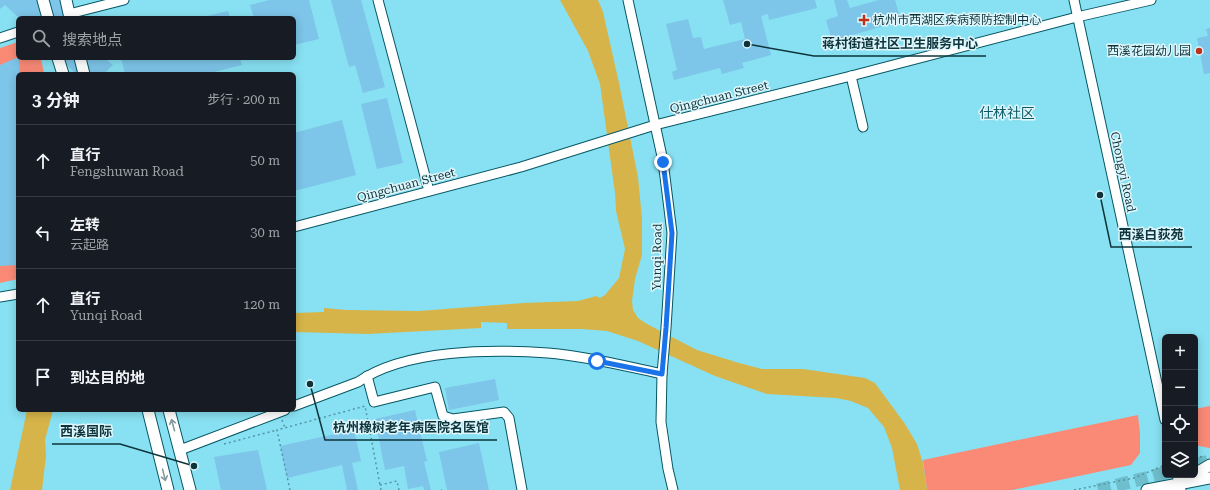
<!DOCTYPE html>
<html lang="zh">
<meta charset="utf-8">
<style>
:root{--surface:#171b24;--page:#20242c;--text:#f1f3f6;--muted:#9ea1a6;--line:#363941}
body{margin:0;font-family:"Roboto Serif","Noto Sans SC",serif;background:var(--page);color:var(--text)}
.controls{position:absolute;right:12px;bottom:12px;display:grid;overflow:hidden;border-radius:6px;box-shadow:0 2px 10px #0003}
.controls button{width:36px;height:36px;display:grid;place-items:center;padding:0;border:0;border-bottom:1px solid var(--line);background:var(--surface);color:var(--text);font:20px sans-serif}
.stop{position:absolute;width:12px;height:12px;margin:-9px;border:3px solid #1a73e8;border-radius:50%;background:#fff}
.stop.end{background:#1a73e8;border-color:#fff;box-shadow:0 1px 4px #0008}
.list{margin:0;padding:0;list-style:none}
h2{display:flex;justify-content:space-between;align-items:center;height:52px;margin:0;padding:0 16px;font-size:17px}
h2 small{font-size:13px;font-weight:400;color:var(--muted)}
.list li{display:grid;grid-template-columns:26px 1fr auto;gap:12px;align-items:center;box-sizing:border-box;height:72px;padding:0 16px;border-top:1px solid var(--line)}
.list b{display:block;font-size:15px;white-space:nowrap}
.list p{margin:0;font-size:13px;white-space:nowrap;color:var(--muted)}
.list em{font-size:13px;font-style:normal;color:var(--muted)}
.icon{flex:none;width:22px;height:22px;fill:none;stroke:currentColor;stroke-width:2;stroke-linecap:round;stroke-linejoin:round}
.map{position:relative;flex:none;width:1210px;height:490px;overflow:hidden}
.search{position:absolute;background:var(--surface);box-shadow:0 2px 10px #0003;left:16px;top:16px;width:280px;height:44px;display:flex;align-items:center;gap:10px;box-sizing:border-box;padding:0 14px;border-radius:6px;color:var(--muted);font-size:15px}
.panel{position:absolute;background:var(--surface);box-shadow:0 2px 10px #0003;left:16px;top:72px;width:280px;height:340px;border-radius:6px}
.map>svg:first-child{display:block}
.green{fill:#fa8a76}
.water{fill:#d6b449}
.building{fill:#7dc5e9}
.lines{fill:none;stroke-linecap:round;stroke-linejoin:round}
.highway-tunnel{stroke:#6fbecd;stroke-width:13;stroke-dasharray:13 6;stroke-linecap:butt}
.minor-casing{stroke:#065763;stroke-width:11}
.major-casing{stroke:#065763;stroke-width:13}
.path{stroke:#5295a2;stroke-width:1.5;stroke-dasharray:2 3;stroke-linecap:butt}
.minor{stroke:#fff;stroke-width:9}
.major{stroke:#fff;stroke-width:11}
.oneway{stroke:#869a9d}
.route{stroke:#1a73e8;stroke-width:5}
.poi-dot{fill:#bd311d;stroke:#dff7fc;stroke-width:1.5}
.labels{text-anchor:middle;dominant-baseline:central;stroke-width:3;stroke-linejoin:round;paint-order:stroke}
.poi-label{font-size:12px;fill:#0d343b;stroke:#dff7fc;text-anchor:start}
.street-label{font-size:12px;fill:#0d343b;stroke:#dff7fc}
.quarter-label{font-size:14px;fill:#0c5965;stroke:#dff7fc}
.leader{fill:none;stroke:#0d343b;stroke-width:1.5}
.callout-dot{fill:#0d343b;stroke:#dff7fc;stroke-width:1.5}
.callout-label{font-size:13px;text-anchor:middle;font-weight:bold;fill:#0d343b;stroke:#dff7fc;stroke-width:3;stroke-linejoin:round;paint-order:stroke}
</style>
<div class="map">
<svg width="1210" height="490" viewBox="0 0 1210 490">
<rect width="100%" height="100%" fill="#88e1f2"/>
<g class="green">
<polygon points="18,42 18,58 41,58 44,74 18,74 18,279 0,283 0,48"/>
<polygon points="1210,406 1210,448 1209,448 1195,445 1195,409"/>
<polygon points="1138,415 1140,434 1140,453 1131,465 1012,490 927,490 923,460"/>
</g>
<g class="water">
<polygon points="560,0 598,0 603,12 619,83 638,177 642,219 642,255 635,279 632,301 633,310 638,318 647,324 697,350 739,363 762,369 803,369 865,378 875,383 905,424 917,444 923,463 927,490 900,490 892,448 884,427 868,408 851,401 836,398 767,394 715,376 638,341 607,331 582,329 507,329 507,323 481,322 481,328 368,334 294,332 294,313 324,312 324,308 347,310 419,311 523,303 578,301 596,296 600,298 605,295 619,278 625,249 616,211 615,193 600,84 588,51"/>
<polygon points="27,410 53,410 45,440 46,456 42,490 10,490"/>
</g>
<g class="building">
<polygon points="0,0 60,0 61,4 72,18 19,18 5,5 0,9"/>
<polygon points="269,0 309,0 319,39 294,45 294,18 254,18 250,5"/>
<polygon points="331,0 361,0 385,87 363,93 355,65 349,67"/>
<polygon points="723,0 815,0 817,8 769,20 768,14 761,16 771,55 742,63 744,68 722,74 720,68 674,80 672,72 677,70 666,24 688,19 693,38 701,37 704,49 745,39 741,22 730,25"/>
<polygon points="834,0 847,0 850,8 879,0 895,0 901,21 832,41 826,20 838,16"/>
<polygon points="228,11 230,18 203,18 203,17"/>
<polygon points="1210,28 1210,73 1204,74 1197,38 1208,36 1206,29"/>
<polygon points="16,58 18,58 19,60 20,74 18,74 18,265 0,266 0,65"/>
<polygon points="60,58 105,58 113,65 104,74 76,74"/>
<polygon points="121,58 240,58 242,65 206,74 125,74"/>
<polygon points="387,98 403,163 377,169 361,104"/>
<polygon points="342,120 356,175 294,191 294,133"/>
<polygon points="495,379 499,400 449,410 445,388"/>
<polygon points="415,410 427,461 424,462 431,490 424,490 423,486 408,489 404,466 385,470 375,419"/>
<polygon points="354,430 361,461 352,463 358,490 347,490 342,465 287,478 280,446"/>
<polygon points="479,443 489,490 447,490 439,452"/>
<polygon points="258,450 267,490 221,490 214,457"/>
</g>
<g class="lines">
<g class="highway-tunnel">
<polyline points="1195,465 1210,461"/>
<polyline points="1098,490 1165,473"/>
</g>
<g class="minor-casing">
<g id="minor">
<polyline points="378,0 429,191"/>
<polyline points="628,0 663,161 672,233 666,328 662,374 661,422 668,469 673,490"/>
<polyline points="1074,0 1165,420"/>
<polyline points="69,14 124,0"/>
<polyline points="0,38 18,32"/>
<polyline points="851,76 863,127"/>
<polyline points="294,227 521,167 655,125 851,76 1077,17 1151,0"/>
<polyline points="0,297 18,294"/>
<polyline points="367,376 374,402 435,387 443,416 453,419 504,412 509,418 522,490"/>
<path d="M 294,406 L 358,382 C 405,349 492,349 548,353 C 585,356 625,366 662,374"/>
<polyline points="180,450 285,410"/>
<polyline points="1177,475 1181,490"/>
</g>
</g>
<g class="major-casing">
<g id="major">
<polyline points="43,0 48,18"/>
<polyline points="66,0 70,18"/>
<polyline points="58,58 63,74"/>
<polyline points="80,58 84,74"/>
<polyline points="148,410 168,490"/>
<polyline points="169,410 190,490"/>
<polyline points="1195,474 1210,465"/>
<polyline points="1147,490 1210,478"/>
</g>
</g>
<g class="path">
<polyline points="282,420 285,428"/>
<polyline points="224,444 277,430"/>
<polyline points="1195,458 1204,456"/>
<polyline points="290,490 277,430 365,406 380,485"/>
<polyline points="381,490 380,485 397,481 399,490"/>
<polyline points="441,490 442,490"/>
<polyline points="1074,490 1134,478 1165,465"/>
</g>
<use href="#minor" class="minor"/>
<use href="#major" class="major"/>
</g>
<defs><path id="oneway-shaft" d="M-6 0H5M1.5-3L5.5 0L1.5 3" fill="none" stroke-width="1.6" stroke-linecap="round" stroke-linejoin="round"/></defs>
<g class="oneway">
<use href="#oneway-shaft" transform="translate(173 425) rotate(-105)"/>
<use href="#oneway-shaft" transform="translate(164 475) rotate(76)"/>
</g>
<g class="lines">
<polyline class="route" points="597,361 662,374 666,328 672,233 663,162"/>
</g>
<g class="poi-dot">
<path d="M862 14h4v4h4v4h-4v4h-4v-4h-4v-4h4z"/>
<circle cx="1199" cy="51" r="4"/>
</g>
<g class="labels">
<g class="poi-label">
<text x="873" y="20">杭州市西湖区疾病预防控制中心</text>
<text x="1191" y="51" text-anchor="end">西溪花园幼儿园</text>
</g>
<g class="street-label">
<text transform="translate(719 97) rotate(-14)">Qingchuan Street</text>
<text transform="translate(1123 172) rotate(78)">Chongyi Road</text>
<text transform="translate(406 185) rotate(-15)">Qingchuan Street</text>
<text transform="translate(657 257) rotate(-89)">Yunqi Road</text>
</g>
<g class="quarter-label">
<text x="1007" y="113">仕林社区</text>
</g>
</g>
<path class="leader" d="M747 44L814 56H986M1100 195L1111 247H1192M310 384L325 440H497M194 466L120 444H52"/>
<g class="callout-dot">
<circle cx="747" cy="44" r="4"/>
<circle cx="1100" cy="195" r="4"/>
<circle cx="310" cy="384" r="4"/>
<circle cx="194" cy="466" r="4"/>
</g>
<g class="callout-label">
<text x="900" y="48">蒋村街道社区卫生服务中心</text>
<text x="1151" y="239">西溪白荻苑</text>
<text x="411" y="432">杭州橡树老年病医院名医馆</text>
<text x="86" y="436">西溪国际</text>
</g>
</svg>
<div class="controls">
<button>+</button>
<button>−</button>
<button><svg class="icon" aria-label="locate" viewBox="0 0 24 24"><circle cx="12" cy="12" r="6"/><path d="M12 2v4M12 18v4M2 12h4M18 12h4"/></svg></button>
<button><svg class="icon" aria-label="layers" viewBox="0 0 24 24"><path d="M12 4l9 5-9 5-9-5zM3 14l9 5 9-5"/></svg></button>
</div>
<div class="stop" style="left:597px;top:361px"></div>
<div class="stop end" style="left:663px;top:162px"></div>
<div class="search"><svg class="icon" aria-label="search" viewBox="0 0 24 24"><circle cx="10" cy="10" r="6"/><path d="M15 15l6 6"/></svg>搜索地点</div>
<section class="panel">
<h2>3 分钟<small>步行 · 200 m</small></h2>
<ul class="list">
<li><svg class="icon" aria-label="ahead" viewBox="0 0 24 24"><path d="M12 20V5M6 11l6-6 6 6"/></svg><div><b>直行</b><p>Fengshuwan Road</p></div><em>50 m</em></li>
<li><svg class="icon" aria-label="left" viewBox="0 0 24 24"><path d="M17 20v-9H6M10 6l-5 5 5 5"/></svg><div><b>左转</b><p>云起路</p></div><em>30 m</em></li>
<li><svg class="icon" aria-label="ahead" viewBox="0 0 24 24"><path d="M12 20V5M6 11l6-6 6 6"/></svg><div><b>直行</b><p>Yunqi Road</p></div><em>120 m</em></li>
<li><svg class="icon" aria-label="arrive" viewBox="0 0 24 24"><path d="M6 21V4h12l-3 4 3 4H6"/></svg><div><b>到达目的地</b></div></li>
</ul>
</section>
</div>
